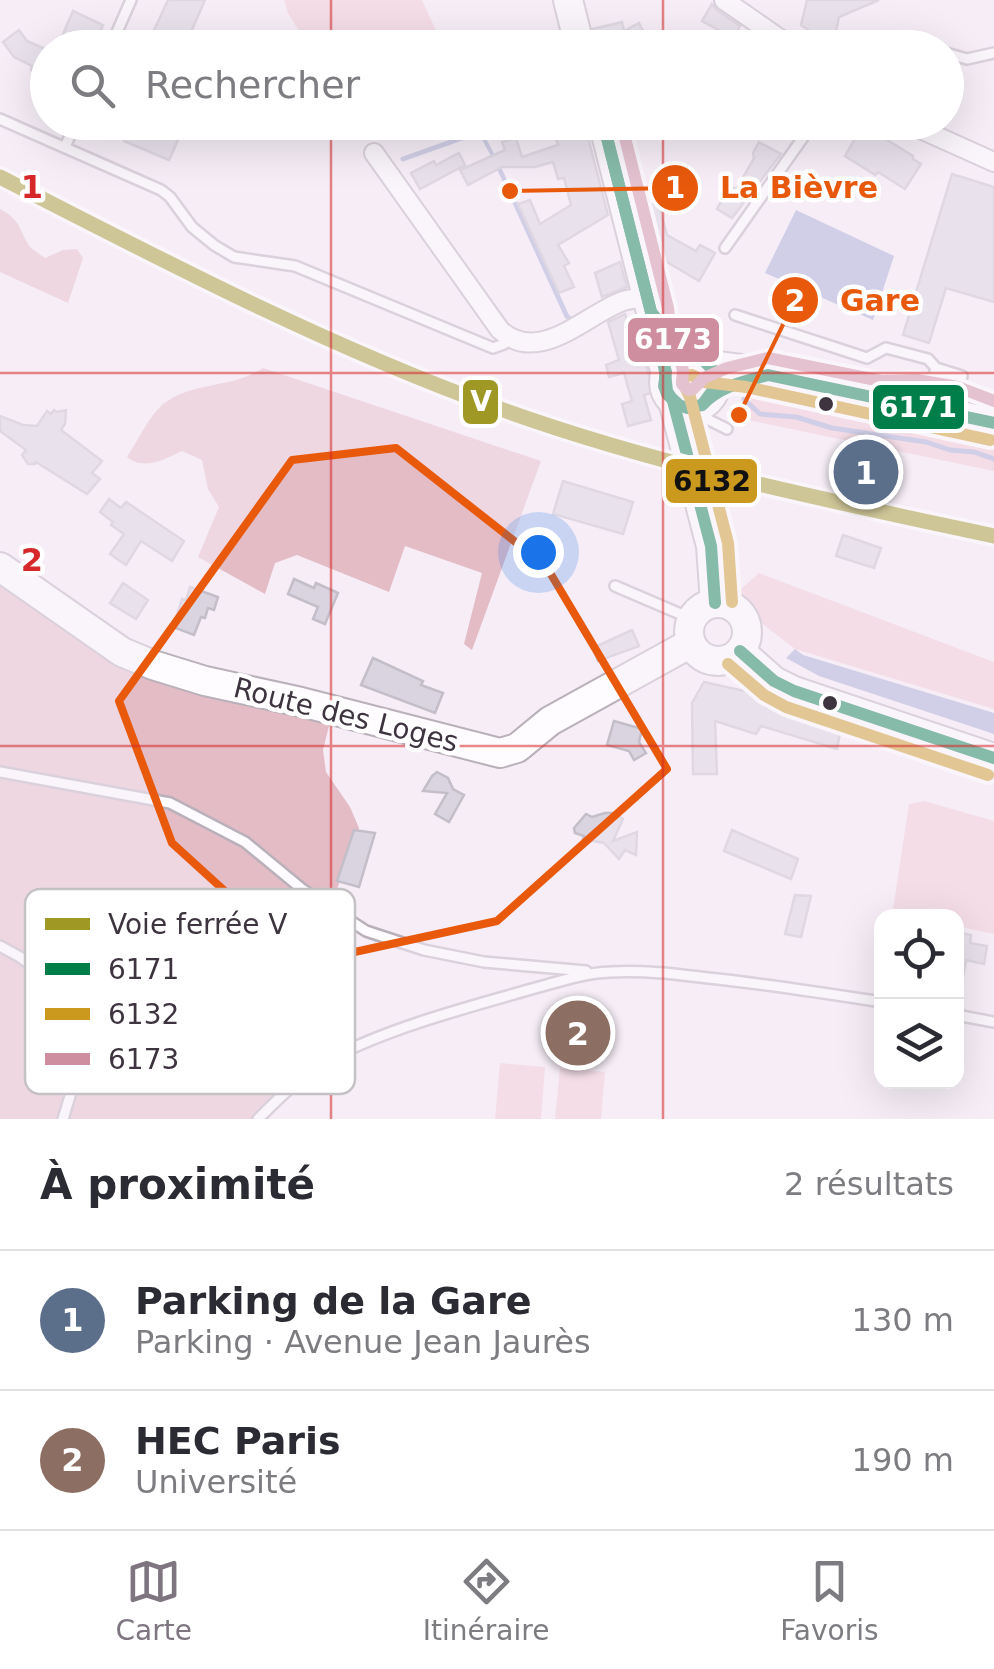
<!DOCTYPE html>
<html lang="fr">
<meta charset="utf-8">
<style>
:root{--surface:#fff;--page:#f7f7f7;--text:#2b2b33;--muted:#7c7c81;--line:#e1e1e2;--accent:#7e7580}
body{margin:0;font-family:"DejaVu Sans",sans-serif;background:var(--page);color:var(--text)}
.controls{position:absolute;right:30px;bottom:30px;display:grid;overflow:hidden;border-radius:20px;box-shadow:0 10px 40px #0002}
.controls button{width:90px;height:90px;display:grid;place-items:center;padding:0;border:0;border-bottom:2px solid var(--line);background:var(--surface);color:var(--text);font:50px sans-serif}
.you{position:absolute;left:538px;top:552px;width:35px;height:35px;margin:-25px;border:8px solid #fff;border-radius:50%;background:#1a73e8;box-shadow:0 0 0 15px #1a73e833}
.badge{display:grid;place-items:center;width:65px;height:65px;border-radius:50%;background:var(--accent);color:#fff;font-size:32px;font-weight:700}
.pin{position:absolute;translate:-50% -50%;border:5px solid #fff;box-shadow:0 2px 10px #0006}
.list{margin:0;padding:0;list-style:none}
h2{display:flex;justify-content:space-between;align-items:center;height:130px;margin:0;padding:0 40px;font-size:42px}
h2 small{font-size:32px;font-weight:400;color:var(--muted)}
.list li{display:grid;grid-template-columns:65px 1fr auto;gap:30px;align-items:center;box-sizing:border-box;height:140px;padding:0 40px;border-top:2px solid var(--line)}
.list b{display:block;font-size:38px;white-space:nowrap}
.list p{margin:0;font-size:32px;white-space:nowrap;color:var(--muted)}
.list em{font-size:32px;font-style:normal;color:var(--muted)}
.icon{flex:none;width:55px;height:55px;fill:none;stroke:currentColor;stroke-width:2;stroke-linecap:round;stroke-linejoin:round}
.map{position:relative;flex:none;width:994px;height:1119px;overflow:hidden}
.search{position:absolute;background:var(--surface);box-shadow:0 10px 40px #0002;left:30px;right:30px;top:30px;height:110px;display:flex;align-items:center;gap:25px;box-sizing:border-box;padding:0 35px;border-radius:55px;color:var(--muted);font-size:38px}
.sheet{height:410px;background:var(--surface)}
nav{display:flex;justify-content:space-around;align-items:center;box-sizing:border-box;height:140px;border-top:2px solid var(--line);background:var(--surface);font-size:28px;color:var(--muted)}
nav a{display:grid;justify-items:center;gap:5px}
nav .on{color:var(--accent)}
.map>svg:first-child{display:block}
.green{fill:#f1cad3}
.forest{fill:#e4bcc6}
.water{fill:#a3aad2}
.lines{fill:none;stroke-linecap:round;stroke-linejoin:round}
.stream{stroke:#a3aad2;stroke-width:5}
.building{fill:#dad4e0;stroke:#c3bec8;stroke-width:2.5}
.lane-casing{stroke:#b9b0ba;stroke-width:14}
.street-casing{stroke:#b9b0ba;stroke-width:22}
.secondary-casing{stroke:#b9b0ba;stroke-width:32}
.lane{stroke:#fefcfe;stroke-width:9}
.street{stroke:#fefcfe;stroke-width:18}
.secondary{stroke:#fefcfe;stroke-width:28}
.bus-1-casing{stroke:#fff;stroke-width:20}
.bus-2-casing{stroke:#fff;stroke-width:20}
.bus-3-casing{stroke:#fff;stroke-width:20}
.bus-1{stroke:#007e49;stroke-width:12}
.bus-2{stroke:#cb991e;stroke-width:12}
.bus-3{stroke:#ce8e9f;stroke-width:12}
.rail-1-casing{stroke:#fff;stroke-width:22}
.rail-1{stroke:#9f9825;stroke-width:15}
.marked{fill:none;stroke:#e8590c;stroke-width:8;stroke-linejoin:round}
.grid{fill:none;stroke:#d62828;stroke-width:2.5;stroke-opacity:0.55}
.bus-dot{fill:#3e3440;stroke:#fff;stroke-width:4}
.labels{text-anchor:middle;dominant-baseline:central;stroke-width:9;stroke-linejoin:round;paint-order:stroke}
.street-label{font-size:28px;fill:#3e3440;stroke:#fff}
.key{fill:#fff;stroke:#c5c2c6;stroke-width:2.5}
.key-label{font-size:28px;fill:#3e3440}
.grid-label{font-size:32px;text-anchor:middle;font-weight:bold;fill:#d62828;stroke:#fff;stroke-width:9;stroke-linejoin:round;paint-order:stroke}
.leader{fill:none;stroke:#e8590c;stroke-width:4}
.callout-dot{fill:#e8590c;stroke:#fff;stroke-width:4}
.mark-label{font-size:30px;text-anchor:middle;font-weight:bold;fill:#fff}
.callout-label{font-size:30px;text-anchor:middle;font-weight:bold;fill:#e8590c;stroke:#fff;stroke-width:9;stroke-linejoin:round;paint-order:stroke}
.line-badge{stroke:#fff;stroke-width:4}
.badge-label{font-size:28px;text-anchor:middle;font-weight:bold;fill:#fff}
.pale-badge-label{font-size:28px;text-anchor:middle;font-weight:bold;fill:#111}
</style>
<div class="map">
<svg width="994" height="1119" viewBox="0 0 994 1119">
<rect width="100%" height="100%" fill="#f6edf7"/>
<g class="green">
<polygon points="284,0 422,0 438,35 412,30 387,37 384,47 309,47 288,13"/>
<polygon points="753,389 994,440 994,471 748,420"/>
<polygon points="759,573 994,662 994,709 795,649 742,608 741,589"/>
<polygon points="924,801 994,821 994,934 957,926 956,916 892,916 909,804"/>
<polygon points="500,1063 545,1067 541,1119 495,1119"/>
<polygon points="560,1068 605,1072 601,1119 555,1119"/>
</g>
<g class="forest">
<path d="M 0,209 C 23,221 18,231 31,248 C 34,250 42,256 45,258 L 63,250 L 77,249 L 83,258 L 68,303 L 0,272 Z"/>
<path d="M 263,368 L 541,461 L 472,650 L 464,644 L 482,573 L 405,546 L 389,592 L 297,555 L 275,563 L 265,594 L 198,557 L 219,507 L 208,489 L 202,460 L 182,451 C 165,459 144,471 127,457 C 137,442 146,422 158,409 C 186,380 231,390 263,368 Z"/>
<polygon points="0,577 79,633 332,714 323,750 326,772 350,807 359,828 332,903 274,893 234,997 306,1062 268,1119 0,1119"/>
</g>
<g class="water">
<polygon points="473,123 478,123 501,167 569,315 579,322 575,325 565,318 491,156"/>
<polygon points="796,210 894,256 873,320 765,273"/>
<polygon points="795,649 803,655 994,713 994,734 819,676 786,658"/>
</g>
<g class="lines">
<g class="stream">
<polyline points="403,159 479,132"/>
<polyline points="744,399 760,414 796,417 832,428 926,442 950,450 974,452 994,459"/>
</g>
</g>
<g class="building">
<polygon points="168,0 205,0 184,48 175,48 151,37"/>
<polygon points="807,0 879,0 839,17 835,36 831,35 825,48 810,48 817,36 801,25"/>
<polygon points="712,4 717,10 740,26 734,38 702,21"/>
<polygon points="73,11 103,25 93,48 57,48"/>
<polygon points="622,22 624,31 639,23 646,37 640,48 610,48 608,39 597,42 593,29"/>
<polygon points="19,30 27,41 48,50 48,78 31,70 32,66 14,57 3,42"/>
<polygon points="94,122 186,122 169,160 124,141 126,137"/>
<polygon points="572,122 584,122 608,215 558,245 569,263 564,266 574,287 559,293 518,204 530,200 540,224 571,205 564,178 558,179 553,162 535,167 502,167 468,185 460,170 505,150 502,142 516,138 522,157 558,145 552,128"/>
<polygon points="861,128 871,133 873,131 913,156 913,159 921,164 905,189 878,172 875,175 845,156"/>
<polygon points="759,142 781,154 732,218 717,209 723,198 720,193 725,183 746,195 737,188 754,158 753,153"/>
<polygon points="459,153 465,165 420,189 411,173 434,161 436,165"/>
<polygon points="952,174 994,187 994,302 946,288 929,343 903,335"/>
<polygon points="658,203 667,235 696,251 700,245 715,253 699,281 655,255 643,207"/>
<polygon points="620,262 627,287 602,297 595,273"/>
<polygon points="625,314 632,340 637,339 655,392 644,395 651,420 628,426 622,404 632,401 624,373 609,377 606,365 619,360 608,322"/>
<polygon points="54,410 57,412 66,410 65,424 61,430 102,461 92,473 100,479 87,494 36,462 35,464 28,464 22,455 26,450 0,431 0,416 23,425 37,426 47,411 51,414"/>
<polygon points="563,481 633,502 623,534 553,514"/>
<polygon points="109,499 121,508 126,502 184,541 172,561 141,541 126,565 110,554 124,534 111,525 113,522 100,512"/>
<polygon points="843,535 881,548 874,568 836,556"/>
<polygon points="294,579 314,588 316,583 338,593 325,624 313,619 318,607 288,594"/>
<polygon points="123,583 148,600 136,619 110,603"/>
<polygon points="190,587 218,597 214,610 208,608 205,618 201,617 194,635 173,627 182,599 186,600"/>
<polygon points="632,630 639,646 598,661 593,648"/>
<polygon points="373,658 423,681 421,685 443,693 435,713 361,685"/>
<polygon points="704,682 758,694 757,699 767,702 766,707 841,728 837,749 761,726 756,734 715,721 717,774 693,774 692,703"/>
<polygon points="614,721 642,729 639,742 646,753 634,760 629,751 607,745"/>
<polygon points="437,772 448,778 453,789 464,795 449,822 435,814 447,793 423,791 432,776"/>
<polygon points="605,813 612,813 623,819 613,841 637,832 636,855 625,850 619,859 604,843 583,839 584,836 575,833 574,828 586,814 592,817"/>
<polygon points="354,830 375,833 359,887 337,881"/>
<polygon points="732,830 798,859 791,879 724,851"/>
<polygon points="795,895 811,896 801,937 785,934"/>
<polygon points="956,932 971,935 970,943 987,946 984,964 966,960 963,977 956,976"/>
</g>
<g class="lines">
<g class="lane-casing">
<g id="lane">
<polyline points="110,48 131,0"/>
<path d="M 877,48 C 893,40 909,43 925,48"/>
<polyline points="946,53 967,59 994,53"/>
<polyline points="0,119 161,190 170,197 192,227 214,245 234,257 295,266 493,348 504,344 510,339"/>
<polyline points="65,147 76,122"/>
<polyline points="725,248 814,122"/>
<polyline points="735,315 867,358 886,348 928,359 936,368 962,376 953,412"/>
<polyline points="926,406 936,368"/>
<polyline points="699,415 727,429"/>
<polyline points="615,586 692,619"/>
<polyline points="0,772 170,803 245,842 302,889 366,931 424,950 484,962 586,971"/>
<polyline points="0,946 20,957 75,997 86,1043 63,1119"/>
<polyline points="956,1015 994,1022"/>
<path d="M 258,1119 C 282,1095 304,1073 334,1057 C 392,1027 466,1008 528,990 C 555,983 582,973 610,972 C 643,970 676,974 708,978 C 767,984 824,993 882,1002"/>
</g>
</g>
<g class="street-casing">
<g id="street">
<polyline points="724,0 793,48"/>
<polyline points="905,122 994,162"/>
<path d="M 374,153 L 500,330 C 539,366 585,315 623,301 C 630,299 639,298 647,297"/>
</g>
</g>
<g class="secondary-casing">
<g id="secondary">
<polyline points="568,0 580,48"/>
<polyline points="603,122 651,312 654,337 666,372"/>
<circle cx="690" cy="382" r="26"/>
<polyline points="709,365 749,370 994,423"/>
<polyline points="673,401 711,546 715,603"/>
<polyline points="0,567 122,652 153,665 205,681 301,702 500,753 517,748 550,721 691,643"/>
<circle cx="718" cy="632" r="29"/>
<polyline points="740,651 774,681 794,691 994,758"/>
</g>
</g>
<use href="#lane" class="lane"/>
<use href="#street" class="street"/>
<use href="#secondary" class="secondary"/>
<g class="bus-1-casing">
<g id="bus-1">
<polyline points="603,122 651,312"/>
<polyline points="603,122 651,312"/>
<polygon points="651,312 688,356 702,359 713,370 716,386 702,405 687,408 679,405 667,394 664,386 666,372 654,337"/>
<polyline points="664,364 667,391 673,401 711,546 715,603"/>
<path d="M 702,405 C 720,386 743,382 768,375 L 994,423"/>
<polyline points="740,651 774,681 794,691 994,758"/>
</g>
</g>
<g class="bus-2-casing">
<g id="bus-2">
<polyline points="732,602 728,543 690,397 682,381 685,376 692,375 705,382 746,387 990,440"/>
<polyline points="728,664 764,695 786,707 988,775"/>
</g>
</g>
<g class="bus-3-casing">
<polyline id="bus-3" points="621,122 668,308 671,333 683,370 682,384 688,390 693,389 704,378 727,368 768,358 881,381 917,380 958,387 994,401"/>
</g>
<use href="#bus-1" class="bus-1"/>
<use href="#bus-2" class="bus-2"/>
<use href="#bus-3" class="bus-3"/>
<g class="rail-1-casing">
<path id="rail-1" d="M 0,177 C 162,260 324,345 495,407 C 657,466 826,500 994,536"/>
</g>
<use href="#rail-1" class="rail-1"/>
</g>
<path d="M0 0H994V1119H0ZM 396,448 L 546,566 L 667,769 L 497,921 L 304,963 L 172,843 L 119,701 L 292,460 Z" fill="#f6edf7" fill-opacity=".55" fill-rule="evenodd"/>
<path class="marked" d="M 396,448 L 546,566 L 667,769 L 497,921 L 304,963 L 172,843 L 119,701 L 292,460 Z"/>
<path class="grid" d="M 331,0 L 331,48M 663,0 L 663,48M 331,122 L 331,1119M 663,122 L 663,1119M 0,373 L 994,373M 0,746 L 994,746"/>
<g class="bus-dot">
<circle cx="826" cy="404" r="9"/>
<circle cx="830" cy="703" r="9"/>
</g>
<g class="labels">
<g class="street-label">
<text transform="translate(346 715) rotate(14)">Route des Loges</text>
</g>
</g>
<rect x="25" y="889" width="330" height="205" rx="15" class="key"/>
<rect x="45" y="918" width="45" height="12" fill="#9f9825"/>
<rect x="45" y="963" width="45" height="12" fill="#007e49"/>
<rect x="45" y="1008" width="45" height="12" fill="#cb991e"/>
<rect x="45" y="1053" width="45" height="12" fill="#ce8e9f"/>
<g class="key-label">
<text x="108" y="934">Voie ferrée V</text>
<text x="108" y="979">6171</text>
<text x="108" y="1024">6132</text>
<text x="108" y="1069">6173</text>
</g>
<g class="grid-label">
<text x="32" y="198">1</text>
<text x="32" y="571">2</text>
</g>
<path class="leader" d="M510 191L675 188M739 415L795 300"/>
<g class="callout-dot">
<circle cx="510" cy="191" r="10"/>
<circle cx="739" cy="415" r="10"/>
<circle cx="675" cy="188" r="25"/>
<circle cx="795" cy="300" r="25"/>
</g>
<g class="mark-label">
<text x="675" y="198">1</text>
<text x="795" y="311">2</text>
</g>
<g class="callout-label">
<text x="799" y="198">La Bièvre</text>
<text x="880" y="311">Gare</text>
</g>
<g class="line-badge">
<rect x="626" y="316" width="95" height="48" rx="10" fill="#ce8e9f"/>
<rect x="461" y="378" width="39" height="48" rx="10" fill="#9f9825"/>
<rect x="871" y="383" width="95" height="48" rx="10" fill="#007e49"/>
<rect x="664" y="457" width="95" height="48" rx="10" fill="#cb991e"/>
</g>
<g class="badge-label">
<text x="673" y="349">6173</text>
<text x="481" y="411">V</text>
<text x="918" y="417">6171</text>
</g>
<g class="pale-badge-label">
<text x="712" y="491">6132</text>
</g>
</svg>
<div class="controls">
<button><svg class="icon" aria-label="locate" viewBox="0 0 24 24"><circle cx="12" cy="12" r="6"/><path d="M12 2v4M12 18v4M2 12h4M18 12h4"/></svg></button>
<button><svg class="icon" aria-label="layers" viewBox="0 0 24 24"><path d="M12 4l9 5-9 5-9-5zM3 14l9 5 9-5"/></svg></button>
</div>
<div class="you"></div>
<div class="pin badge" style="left:866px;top:472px;background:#5c6f8a">1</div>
<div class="pin badge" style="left:578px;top:1033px;background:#8d6e63">2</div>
<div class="search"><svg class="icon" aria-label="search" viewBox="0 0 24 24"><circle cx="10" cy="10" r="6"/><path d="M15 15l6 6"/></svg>Rechercher</div>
</div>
<section class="sheet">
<h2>À proximité<small>2 résultats</small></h2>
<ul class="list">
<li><span class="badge" style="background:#5c6f8a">1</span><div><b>Parking de la Gare</b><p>Parking · Avenue Jean Jaurès</p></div><em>130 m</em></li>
<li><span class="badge" style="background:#8d6e63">2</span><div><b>HEC Paris</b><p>Université</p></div><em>190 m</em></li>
</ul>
</section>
<nav>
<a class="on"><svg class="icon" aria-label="map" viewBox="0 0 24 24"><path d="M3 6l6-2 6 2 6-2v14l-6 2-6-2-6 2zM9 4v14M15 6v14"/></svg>Carte</a>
<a><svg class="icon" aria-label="directions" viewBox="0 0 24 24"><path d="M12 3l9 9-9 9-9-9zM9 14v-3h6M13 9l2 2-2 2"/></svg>Itinéraire</a>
<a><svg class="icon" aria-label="saved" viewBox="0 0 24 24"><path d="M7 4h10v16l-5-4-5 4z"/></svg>Favoris</a>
</nav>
